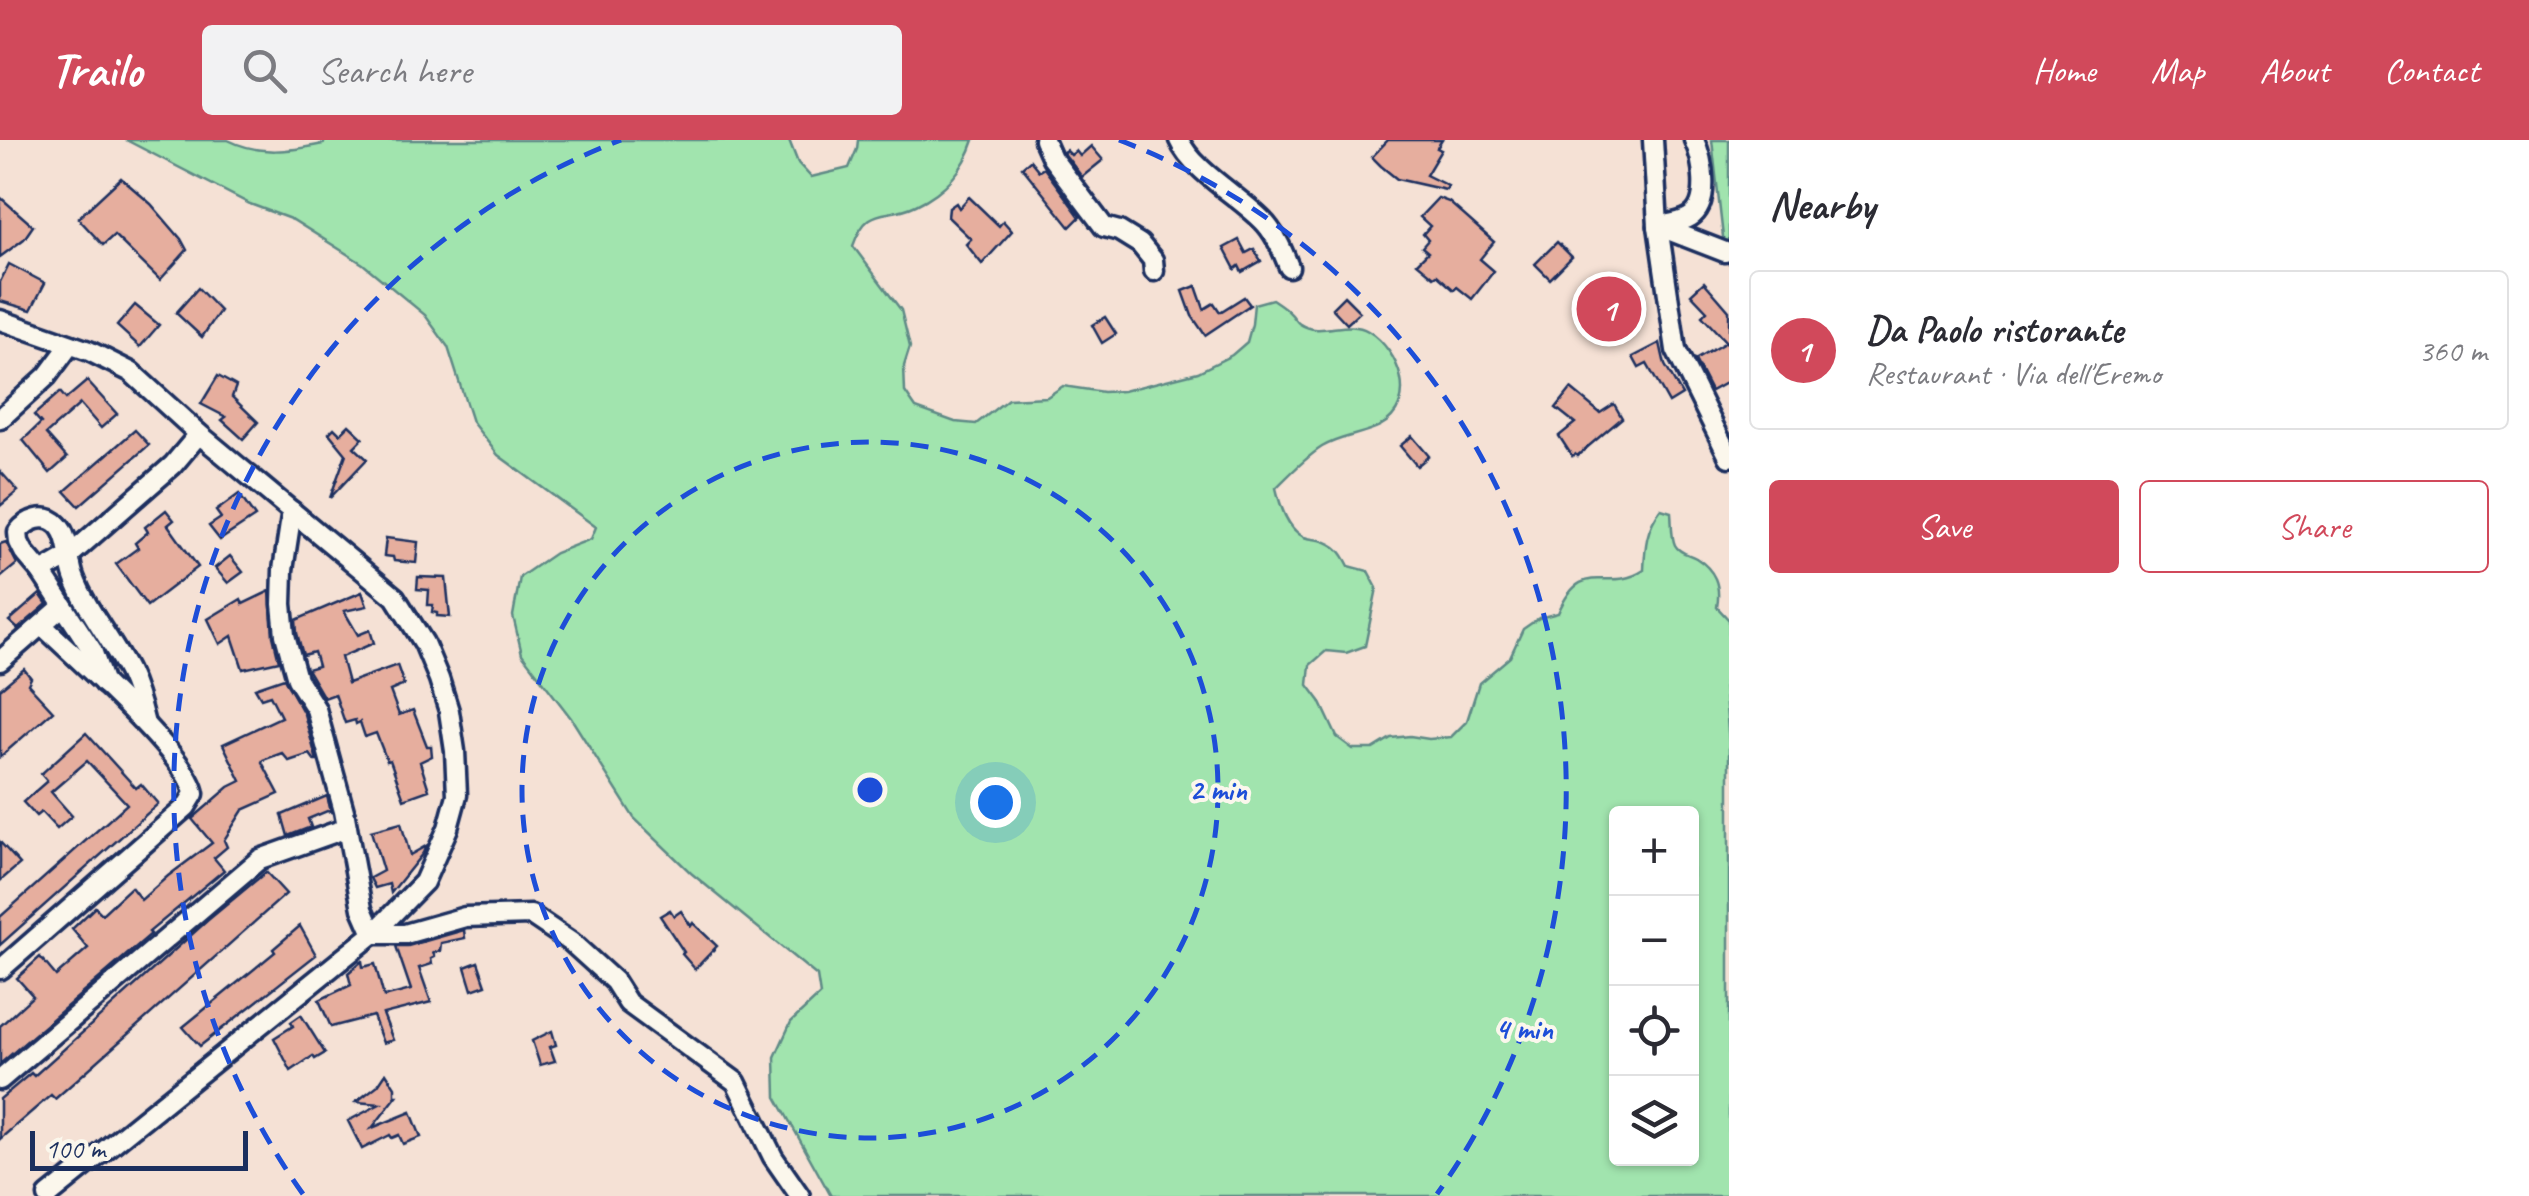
<!DOCTYPE html>
<meta charset="utf-8">
<style>
:root{--surface:#fff;--page:#f2f2f3;--text:#2b2b33;--muted:#7c7c81;--line:#e1e1e2;--accent:#d1495b}
body{margin:0;font-family:Caveat,sans-serif;background:var(--page);color:var(--text)}
.controls{position:absolute;right:30px;bottom:30px;display:grid;overflow:hidden;border-radius:10px;box-shadow:0 2px 8px #0004}
.controls button{width:90px;height:90px;display:grid;place-items:center;padding:0;border:0;border-bottom:2px solid var(--line);background:var(--surface);color:var(--text);font:50px sans-serif}
.scale{position:absolute;left:30px;bottom:25px;width:218px;box-sizing:border-box;padding-left:10px;border:5px solid #1b2f5e;border-top:0;font-size:28px;line-height:35px;white-space:nowrap;color:#1b2f5e;-webkit-text-stroke:8px #fbf7ec;paint-order:stroke}
.you{position:absolute;left:995px;top:662px;width:35px;height:35px;margin:-25px;border:8px solid #fff;border-radius:50%;background:#1a73e8;box-shadow:0 0 0 15px #1a73e833}
.badge{display:grid;place-items:center;width:65px;height:65px;border-radius:50%;background:var(--accent);color:#fff;font-size:32px;font-weight:700}
.pin{position:absolute;translate:-50% -50%;border:5px solid #fff;box-shadow:0 2px 10px #0006}
.list{margin:0;padding:0;list-style:none}
h2{display:flex;justify-content:space-between;align-items:center;height:130px;margin:0;padding:0 40px;font-size:42px}
h2 small{font-size:32px;font-weight:400;color:var(--muted)}
.list li{display:grid;grid-template-columns:65px 1fr auto;gap:30px;align-items:center;box-sizing:border-box;height:160px;margin:0 20px 20px;padding:0 20px;border:2px solid var(--line);border-radius:10px}
.list b{display:block;font-size:38px;white-space:nowrap}
.list p{margin:0;font-size:32px;white-space:nowrap;color:var(--muted)}
.list em{font-size:32px;font-style:normal;color:var(--muted)}
.actions{display:flex;gap:20px;padding:30px 40px}
.actions a{flex:1;padding:22px 0;border:2px solid var(--accent);border-radius:10px;text-align:center;font-size:35px;color:var(--accent)}
.actions .main{background:var(--accent);color:#fff}
.icon{flex:none;width:55px;height:55px;fill:none;stroke:currentColor;stroke-width:2;stroke-linecap:round;stroke-linejoin:round}
.map{position:relative;flex:none;width:1729px;height:1056px;overflow:hidden}
header{display:flex;align-items:center;gap:60px;box-sizing:border-box;height:140px;padding:0 50px;background:var(--accent);color:#fff}
header strong{font-size:48px}
nav{display:flex;gap:55px;margin-inline-start:auto;font-size:35px}
.search{width:700px;height:90px;background:var(--page);display:flex;align-items:center;gap:25px;box-sizing:border-box;padding:0 35px;border-radius:10px;color:var(--muted);font-size:38px}
main{display:flex}
aside{flex:1;background:var(--surface)}
.map>svg:first-child{display:block}
.green{fill:#a1e4ae;stroke:#5e8a86;stroke-width:2.5;fill-rule:evenodd}
.building{fill:#e6ae9e;stroke:#1b2f5e;stroke-width:2.5}
.lines{fill:none;stroke-linecap:round;stroke-linejoin:round}
.street-casing{stroke:#1b2f5e;stroke-width:25}
.street{stroke:#fbf7ec;stroke-width:18}
.ring{fill:none;stroke:#1d4ed8;stroke-width:5;stroke-dasharray:18 12}
.centre{fill:#1d4ed8;stroke:#fbf7ec;stroke-width:5}
.ring-label{font-size:30px;text-anchor:middle;font-weight:bold;fill:#1d4ed8;stroke:#fbf7ec;stroke-width:8;stroke-linejoin:round;paint-order:stroke}
</style>
<header>
<strong>Trailo</strong>
<div class="search"><svg class="icon" aria-label="search" viewBox="0 0 24 24"><circle cx="10" cy="10" r="6"/><path d="M15 15l6 6"/></svg>Search here</div>
<nav><a>Home</a><a>Map</a><a>About</a><a>Contact</a></nav>
</header>
<main>
<div class="map">
<svg width="1729" height="1056" viewBox="0 0 1729 1056">
<rect width="100%" height="100%" fill="#f5e1d5"/>
<filter id="ink" filterUnits="userSpaceOnUse"><feTurbulence type="fractalNoise" baseFrequency=".01" numOctaves="2"/><feDisplacementMap in="SourceGraphic" scale="20" xChannelSelector="R" yChannelSelector="G"/><feConvolveMatrix kernelMatrix="1 2 1 2 8 2 1 2 1" color-interpolation-filters="sRGB"/></filter>
<g filter="url(#ink)">
<g class="green">
<path d="M 126,0 L 228,0 C 260,16 290,11 323,4 L 326,0 L 789,0 L 798,23 L 811,37 L 849,28 L 857,9 L 858,0 L 974,0 C 964,31 945,51 916,65 C 885,80 868,63 853,106 L 901,170 L 910,207 L 904,226 L 905,252 L 916,268 L 955,282 L 976,284 L 1008,259 L 1047,257 L 1063,246 L 1103,252 L 1123,251 L 1198,232 L 1232,215 L 1247,202 L 1252,184 L 1254,164 L 1272,159 C 1278,163 1285,167 1290,173 C 1294,176 1296,182 1300,184 C 1321,198 1347,178 1368,191 C 1399,210 1420,264 1380,286 C 1362,295 1340,296 1322,307 C 1305,318 1290,334 1276,348 C 1280,365 1287,389 1304,397 C 1309,399 1315,399 1320,400 C 1337,405 1342,412 1349,426 L 1368,431 L 1377,448 L 1365,506 L 1346,513 L 1326,511 L 1310,525 L 1308,545 L 1320,561 L 1337,597 L 1353,609 L 1373,609 L 1391,598 L 1410,596 L 1429,599 L 1451,597 L 1467,581 L 1479,543 L 1510,517 L 1523,489 L 1539,478 L 1558,473 C 1583,415 1606,455 1644,430 C 1645,407 1646,388 1661,369 L 1671,372 C 1672,382 1671,397 1675,405 C 1679,413 1689,414 1696,418 C 1715,430 1721,445 1717,467 L 1729,480 L 1729,527 L 1724,542 L 1729,603 L 1729,1056 L 831,1056 L 776,957 L 775,917 L 791,882 L 820,855 L 817,836 L 691,733 L 634,678 L 571,578 L 522,514 L 513,476 L 520,437 L 555,413 L 591,399 L 596,387 L 498,315 L 472,282 L 448,207 L 425,175 L 363,124 L 293,80 L 250,64 ZM 1616,674 L 1692,674 L 1692,1018 L 1616,1018 Z"/>
<polygon points="1712,0 1729,0 1729,107 1724,106"/>
</g>
<g class="building">
<polygon points="1388,0 1442,0 1437,8 1441,10 1426,35 1448,46 1446,50 1397,39 1381,26 1372,17"/>
<polygon points="1091,6 1103,20 1082,37 1063,12 1066,10 1071,15 1076,11 1080,16"/>
<polygon points="1030,20 1039,31 1044,28 1080,77 1070,87 1022,27"/>
<polygon points="121,38 151,64 181,99 187,110 160,140 114,95 103,105 78,78"/>
<polygon points="0,57 33,86 24,99 0,117"/>
<polygon points="969,57 999,86 1003,81 1012,91 982,124 966,104 971,99 948,77 949,68 956,63 959,68"/>
<polygon points="1438,58 1449,62 1494,102 1480,119 1494,131 1472,159 1457,147 1454,150 1437,135 1434,137 1417,123 1428,112 1422,107 1428,100 1423,94 1430,86 1420,77"/>
<polygon points="1239,100 1246,113 1254,109 1261,121 1242,132 1239,126 1235,129 1224,108"/>
<polygon points="1557,102 1572,117 1550,139 1535,124"/>
<polygon points="9,124 45,143 31,170 0,161 0,142"/>
<polygon points="1600,136 1619,155 1611,163 1618,171 1608,180 1601,171 1598,174 1586,162 1593,155 1587,149"/>
<polygon points="1704,142 1729,171 1729,241 1711,251 1695,220 1726,202 1702,176 1707,171 1691,154"/>
<polygon points="1196,146 1204,169 1214,163 1220,172 1244,157 1250,165 1205,195 1192,176 1183,151"/>
<polygon points="198,148 220,171 202,197 176,173"/>
<polygon points="1344,156 1360,172 1347,184 1332,168"/>
<polygon points="135,165 159,185 140,207 117,186"/>
<polygon points="1105,177 1116,194 1102,203 1092,185"/>
<polygon points="1660,203 1665,225 1682,255 1669,263 1647,224 1639,228 1633,217"/>
<polygon points="218,236 236,246 232,257 258,282 243,299 222,280 226,277 201,264"/>
<polygon points="87,241 117,274 101,288 80,264 46,294 67,318 50,333 23,300 41,283 34,275 60,252 66,259"/>
<polygon points="1571,249 1600,273 1614,264 1622,278 1577,316 1575,314 1572,316 1559,296 1575,283 1556,268"/>
<polygon points="349,285 363,298 354,307 367,319 330,358 346,314 329,293 334,288 340,294"/>
<polygon points="135,290 149,305 79,366 65,351"/>
<polygon points="1412,296 1429,316 1417,326 1400,306"/>
<polygon points="0,331 18,351 0,366"/>
<polygon points="239,354 255,377 220,400 209,386 221,378 216,371"/>
<polygon points="166,370 174,380 168,385 198,427 147,466 116,424 138,408 135,403 148,392 145,387"/>
<polygon points="386,398 418,402 416,423 394,421 393,417 384,416"/>
<polygon points="6,402 17,424 0,438 0,404"/>
<polygon points="230,416 243,432 228,443 215,428"/>
<polygon points="418,437 446,438 450,477 437,476 437,473 432,472 433,465 428,465 429,450 417,449"/>
<polygon points="270,451 273,496 279,521 243,529 232,496 220,504 208,479 241,459 243,464"/>
<polygon points="362,452 367,466 344,471 358,495 370,490 374,503 341,517 348,543 397,525 404,545 390,551 399,575 413,570 427,606 431,606 432,616 420,622 429,650 404,659 390,620 387,621 376,593 365,597 360,582 356,584 355,580 345,583 335,554 324,558 307,529 318,526 314,512 303,515 297,493 296,480"/>
<polygon points="40,454 47,464 18,489 9,481"/>
<polygon points="24,529 31,538 28,544 53,571 0,617 0,549"/>
<polygon points="284,538 304,574 317,621 315,621 310,614 289,621 282,613 263,620 262,622 279,654 243,670 224,700 227,707 214,718 224,730 149,792 151,794 0,924 0,886 33,856 17,838 40,817 56,836 88,808 72,789 95,767 102,774 131,747 141,760 168,736 212,703 192,679 229,647 241,641 223,604 281,577 270,555 261,558 255,548"/>
<polygon points="86,593 136,648 141,644 158,664 0,805 0,777 127,664 87,621 51,652 72,676 57,689 41,672 36,676 23,662 47,641 41,634"/>
<polygon points="327,656 331,672 327,671 308,679 311,687 288,696 282,675"/>
<polygon points="401,683 410,715 426,706 423,713 391,753 389,744 375,748 370,738 383,731 371,691"/>
<polygon points="0,702 20,724 0,741"/>
<polygon points="266,732 286,754 55,959 51,955 0,999 0,959 31,933 34,936 208,780"/>
<polygon points="670,770 674,776 681,771 691,786 693,783 717,806 695,829 682,814 684,812 660,776"/>
<polygon points="300,786 316,815 200,906 183,887 275,812 273,809"/>
<polygon points="464,790 465,798 441,803 440,811 433,813 435,817 431,819 432,824 419,828 431,862 383,874 393,900 383,903 373,876 331,887 319,860 351,845 348,833 362,821 363,827 375,824 384,857 411,850 396,806 408,806"/>
<polygon points="478,822 486,845 472,850 465,827"/>
<polygon points="301,875 325,913 315,919 313,916 291,931 274,898 293,886 291,882"/>
<polygon points="552,891 556,905 550,907 555,921 540,925 532,901"/>
<polygon points="386,933 395,947 395,956 397,956 372,988 411,972 421,997 403,1004 399,995 392,998 390,995 362,1009 348,981 380,964 356,962 378,945"/>
</g>
<g class="lines">
<g class="street-casing">
<g id="street">
<polyline points="1044,0 1052,18 1104,87 1119,91 1140,104 1153,120 1154,131"/>
<path d="M 1179,0 C 1193,32 1243,58 1266,84 C 1277,97 1283,112 1289,127"/>
<polyline points="1653,0 1658,86 1676,210 1729,317"/>
<path d="M 1658,86 C 1668,84 1681,83 1690,77 C 1711,64 1703,19 1694,0"/>
<polyline points="1658,86 1725,112"/>
<polyline points="0,180 89,211 131,232 199,294 395,457 424,503 439,539 449,571 455,611 457,655 448,688 424,742 373,794 48,1056"/>
<polyline points="0,279 47,236 70,205"/>
<polyline points="292,371 283,430 282,464 285,495 297,539 316,569 344,671 362,769 373,794 405,794 465,777 531,775 571,802 614,841 628,863 736,942 773,1017 800,1056"/>
<polyline points="41,432 69,416 173,325 199,294"/>
<polyline points="0,521 63,466"/>
<path d="M 104,544 L 92,510 L 41,432 L 24,412 L 19,402 L 18,392 C 27,380 45,372 58,385 C 70,397 68,421 74,437 C 86,470 112,500 128,532 C 136,549 141,567 145,584"/>
<path d="M 1,829 L 186,667 L 194,654 C 189,616 74,516 42,485"/>
<polyline points="0,940 260,719 347,688"/>
</g>
</g>
<use href="#street" class="street"/>
</g>
</g>
<g class="ring">
<circle cx="870" cy="650" r="348"/>
<path d="M303 1054A696 696 0 0 1 621 0M1119 0A696 696 0 0 1 1437 1054"/>
</g>
<circle cx="870" cy="650" r="15" class="centre"/>
<g class="ring-label">
<text x="1218" y="660">2 min</text>
<text x="1524" y="899">4 min</text>
</g>
</svg>
<div class="controls">
<button>+</button>
<button>−</button>
<button><svg class="icon" aria-label="locate" viewBox="0 0 24 24"><circle cx="12" cy="12" r="6"/><path d="M12 2v4M12 18v4M2 12h4M18 12h4"/></svg></button>
<button><svg class="icon" aria-label="layers" viewBox="0 0 24 24"><path d="M12 4l9 5-9 5-9-5zM3 14l9 5 9-5"/></svg></button>
</div>
<div class="scale">100 m</div>
<div class="you"></div>
<div class="pin badge" style="left:1609px;top:169px">1</div>
</div>
<aside>
<h2>Nearby<small></small></h2>
<ul class="list">
<li><span class="badge">1</span><div><b>Da Paolo ristorante</b><p>Restaurant · Via dell'Eremo</p></div><em>360 m</em></li>
</ul>
<div class="actions"><a class="main">Save</a><a>Share</a></div>
</aside>
</main>
